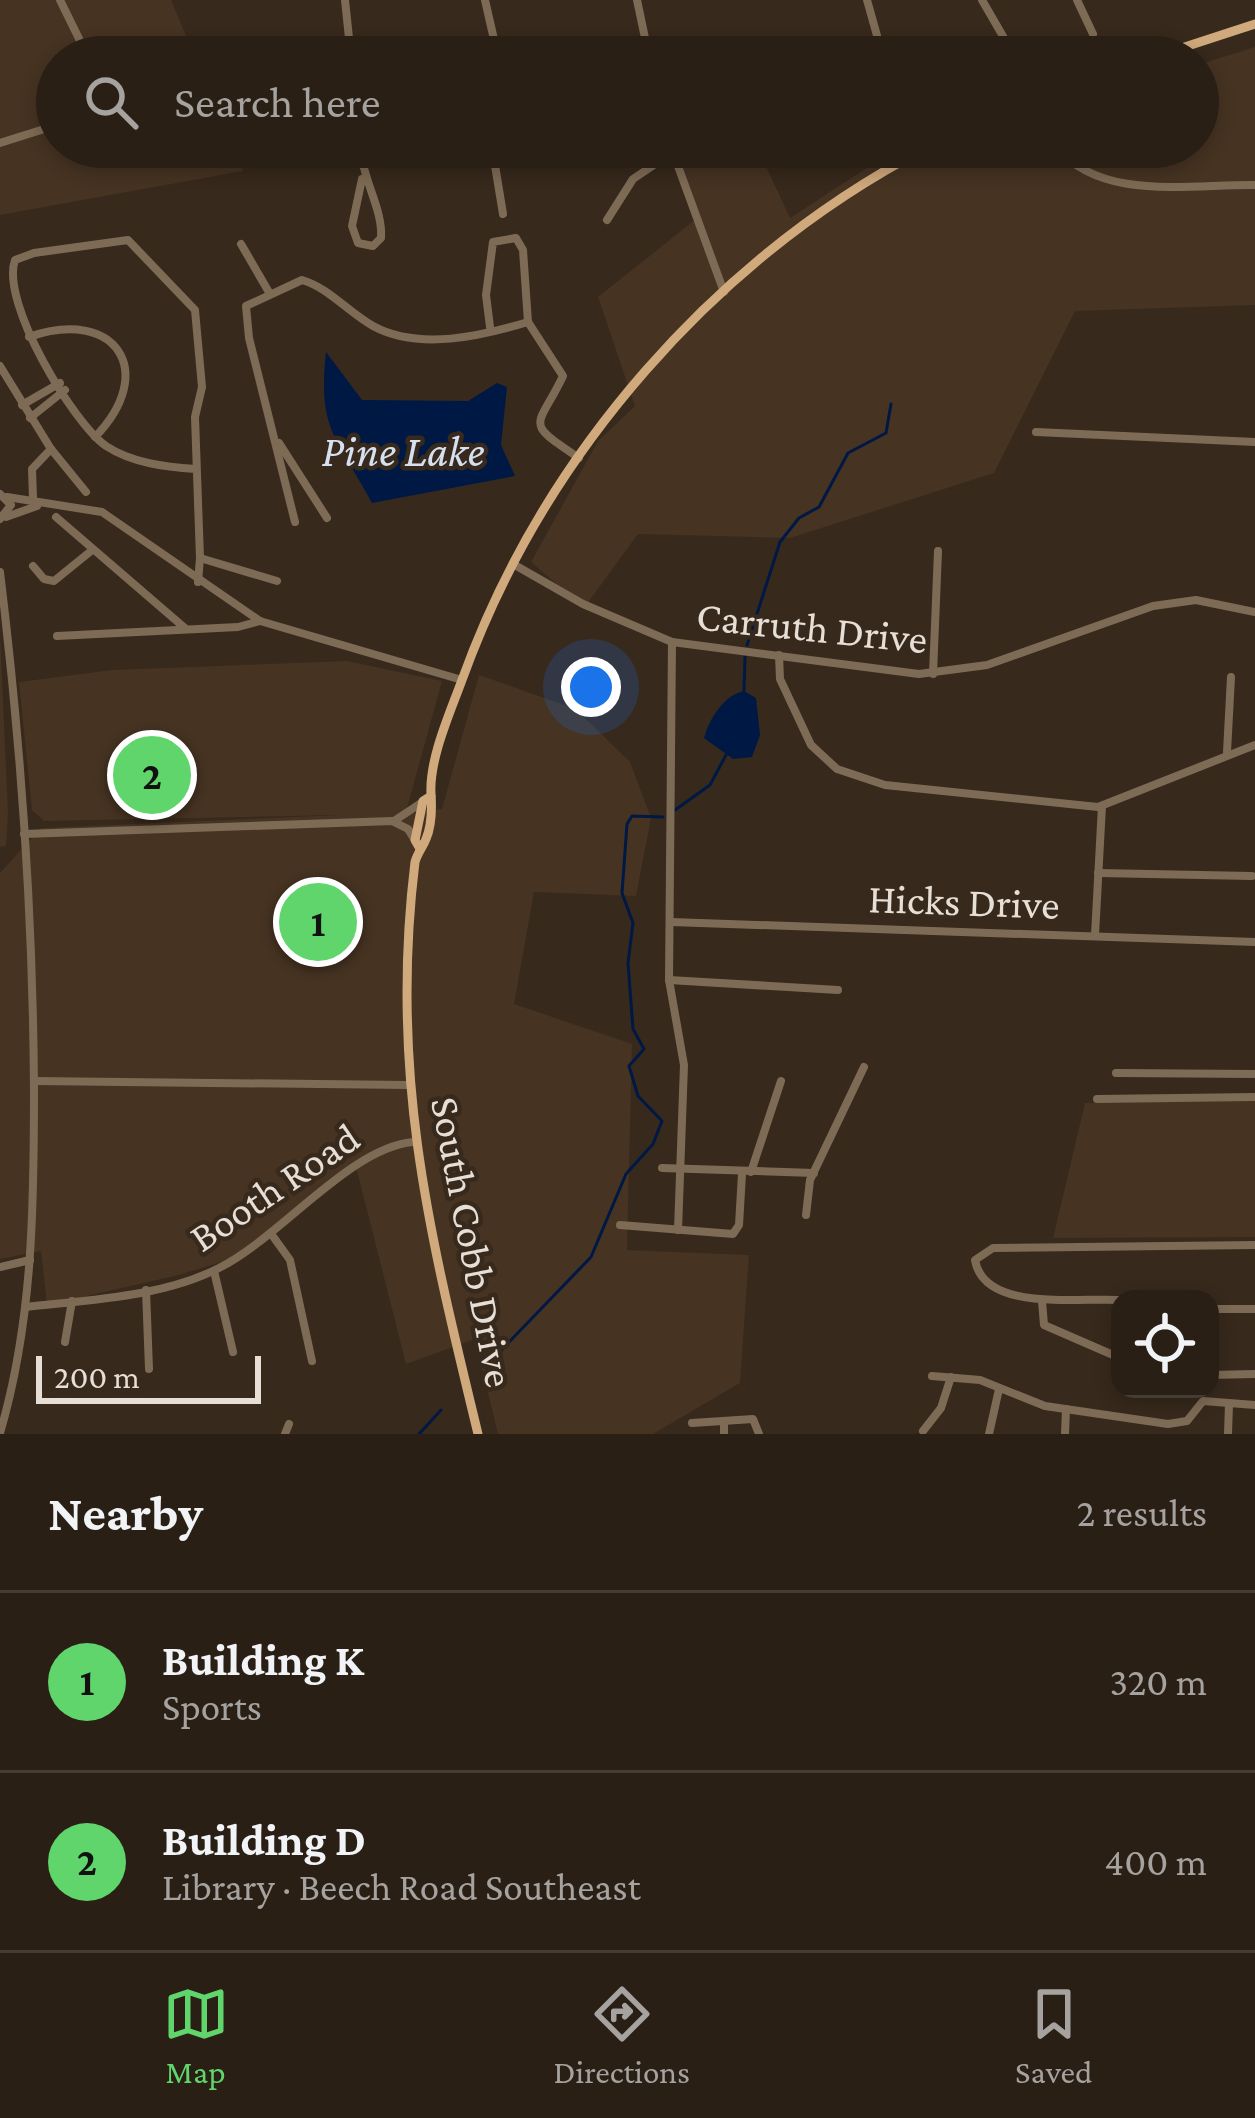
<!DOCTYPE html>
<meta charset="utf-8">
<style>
:root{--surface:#291f15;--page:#31271e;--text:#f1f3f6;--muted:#a5a2a0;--line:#453d34;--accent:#5fd56b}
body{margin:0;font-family:"Crimson Pro",serif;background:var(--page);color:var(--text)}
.controls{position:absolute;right:36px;bottom:36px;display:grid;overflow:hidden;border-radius:24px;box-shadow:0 6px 18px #0003}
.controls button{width:108px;height:108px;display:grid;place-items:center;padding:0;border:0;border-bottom:3px solid var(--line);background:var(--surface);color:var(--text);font:60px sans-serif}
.scale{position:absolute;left:36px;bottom:30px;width:225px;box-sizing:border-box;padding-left:12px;border:6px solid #e7ded6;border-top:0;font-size:33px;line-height:42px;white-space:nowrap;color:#e7ded6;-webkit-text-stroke:9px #37291c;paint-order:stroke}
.you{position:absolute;left:591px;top:687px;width:42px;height:42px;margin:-30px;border:9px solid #fff;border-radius:50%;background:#1a73e8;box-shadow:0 0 0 18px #1a73e833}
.badge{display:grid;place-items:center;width:78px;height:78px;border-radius:50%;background:var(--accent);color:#111;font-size:39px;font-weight:700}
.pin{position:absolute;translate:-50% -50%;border:6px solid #fff;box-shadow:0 3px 12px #0006}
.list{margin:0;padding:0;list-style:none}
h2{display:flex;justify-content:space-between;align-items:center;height:156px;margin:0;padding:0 48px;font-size:51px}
h2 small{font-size:39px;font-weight:400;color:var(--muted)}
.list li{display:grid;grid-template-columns:78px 1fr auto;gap:36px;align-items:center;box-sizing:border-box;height:180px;padding:0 48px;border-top:3px solid var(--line)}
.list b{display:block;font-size:45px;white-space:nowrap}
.list p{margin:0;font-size:39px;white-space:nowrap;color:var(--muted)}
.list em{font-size:39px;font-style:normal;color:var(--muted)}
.icon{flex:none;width:66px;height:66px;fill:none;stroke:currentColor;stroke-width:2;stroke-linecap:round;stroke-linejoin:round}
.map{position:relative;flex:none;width:1255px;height:1434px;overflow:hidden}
.search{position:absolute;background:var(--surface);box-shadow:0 6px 18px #0003;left:36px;right:36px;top:36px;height:132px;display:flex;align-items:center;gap:30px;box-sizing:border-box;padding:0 42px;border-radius:66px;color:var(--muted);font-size:45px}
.sheet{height:516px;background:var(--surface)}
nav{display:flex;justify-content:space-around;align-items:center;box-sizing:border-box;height:168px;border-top:3px solid var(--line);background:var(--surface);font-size:33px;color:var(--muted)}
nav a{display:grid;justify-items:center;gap:6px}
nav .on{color:var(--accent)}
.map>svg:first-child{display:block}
.built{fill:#463322}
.water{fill:#001944}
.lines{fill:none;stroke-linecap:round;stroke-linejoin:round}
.stream{stroke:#001944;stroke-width:3}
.minor{stroke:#7e6b55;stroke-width:8}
.major{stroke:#d0a97c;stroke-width:9}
.labels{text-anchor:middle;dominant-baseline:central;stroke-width:9;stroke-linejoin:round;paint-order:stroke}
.street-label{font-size:42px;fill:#e7ded6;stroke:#37291c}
.water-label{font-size:45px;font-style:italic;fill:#d6e0f0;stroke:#37291c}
</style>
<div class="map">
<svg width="1255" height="1434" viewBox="0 0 1255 1434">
<rect width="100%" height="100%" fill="#37291c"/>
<g class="built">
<polygon points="0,0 171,0 195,57 57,57 57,147 233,147 243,171 0,215"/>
<polygon points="1255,47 1255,305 1075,311 994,473 790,538 638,534 584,608 531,562 598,441 635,406 598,297 696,219 676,160 693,147 757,147 790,218 899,147 1198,147 1198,65"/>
<polygon points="0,634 8,814 6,846 0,847"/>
<polygon points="347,661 442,681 406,812 442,809 479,675 576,709 630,762 651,818 636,896 534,892 514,1004 632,1044 627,1250 749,1255 740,1383 653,1434 498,1434 475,1339 406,1364 356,1167 244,1255 179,1275 47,1305 41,1251 0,1259 0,873 41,828 340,815 44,821 32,810 19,682 112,670"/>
<polygon points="1255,1100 1255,1237 1053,1238 1085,1103"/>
</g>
<g class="water">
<path d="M 326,352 L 362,400 L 468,401 L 497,383 L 507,387 L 501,445 L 515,476 L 372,503 C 338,439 317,431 326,352 Z"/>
<path d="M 744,691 L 756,698 L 760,735 L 752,757 L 733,759 L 704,738 C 709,719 724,695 744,691 Z"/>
</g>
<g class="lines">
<g class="stream">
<polyline points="747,645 780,542 799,518 819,507 848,453 886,433 891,404"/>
<polyline points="744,691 745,657"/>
<polyline points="675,810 710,785 726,755"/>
<polyline points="485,1367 591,1257 626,1174 653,1144 662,1121 638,1096 629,1066 644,1049 633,1029 628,963 633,923 622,893 627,824 632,816 663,817"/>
<polyline points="419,1434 441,1410"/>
</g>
<g class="minor">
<polyline points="60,0 88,57"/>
<polyline points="345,0 351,57"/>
<polyline points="485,0 498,57"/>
<polyline points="637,0 649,57"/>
<polyline points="867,0 883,57"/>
<polyline points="982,0 1015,57"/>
<polyline points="1077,0 1093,34"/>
<polyline points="0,143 57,125"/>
<path d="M 360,147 C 363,181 383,209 381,238 L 373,246 L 358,243 L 352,226 L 362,179"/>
<polyline points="492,147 503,214"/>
<polyline points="671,147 724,292"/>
<path d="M 1056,147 C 1102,202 1190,184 1255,185"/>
<polyline points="607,220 633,179 673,152"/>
<polyline points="241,244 270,294"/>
<path d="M 490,327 L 486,295 L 493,242 L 516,238 L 523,250 L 528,322 L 563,376 C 538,429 522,420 579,458"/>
<path d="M 29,337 C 115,307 159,371 95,437"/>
<polyline points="0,366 51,449 86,492"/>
<polyline points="22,405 60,383"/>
<polyline points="30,418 65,390"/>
<polyline points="1036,432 1255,442"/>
<polyline points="279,443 327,518"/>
<path d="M 196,469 C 165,467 132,463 106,446 C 73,423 0,302 15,260 L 34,253 L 128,240 L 195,310 L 202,387 L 195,417 L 200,558"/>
<polyline points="0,494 11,505 0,519"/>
<polyline points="7,497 102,512 260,621 462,680"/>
<polyline points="33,498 32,469 51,449"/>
<polyline points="6,517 37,506"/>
<polyline points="56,517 186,629"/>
<path d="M 295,522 L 249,338 L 246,306 L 302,280 C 329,288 348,312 373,326 C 419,351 482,336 528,322"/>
<polyline points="513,564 583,604 672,642 919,674 987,665 1153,606 1196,600 1255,612"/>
<polyline points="33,566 44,579 54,581 91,551"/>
<path d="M 0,572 C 21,743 33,918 34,1090 C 34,1205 33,1321 0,1433"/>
<polyline points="198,582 200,558 277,581"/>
<polyline points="57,636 238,627 260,621"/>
<polyline points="672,642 669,980 684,1065 678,1230"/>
<polyline points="779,655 780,679 811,745 837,769 885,785 1098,807 1255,745"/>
<polyline points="933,674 938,551"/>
<polyline points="1227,752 1231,677"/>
<polyline points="394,821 421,803"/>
<polyline points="24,834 392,821 408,829 415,840"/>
<polyline points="1098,873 1252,876"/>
<polyline points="671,922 1255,942"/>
<polyline points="1095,935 1102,806"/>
<polyline points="669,980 838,990"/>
<polyline points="1116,1073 1255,1074"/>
<polyline points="34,1081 407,1085"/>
<polyline points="1097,1099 1255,1097"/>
<polyline points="662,1168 814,1173"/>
<polyline points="751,1172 781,1081"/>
<polyline points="806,1215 810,1180 864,1067"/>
<polyline points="620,1225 733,1234 739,1225 742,1174"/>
<polyline points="272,1235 290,1260 312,1361"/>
<polyline points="0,1267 30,1260"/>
<polyline points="214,1271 233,1352"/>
<polyline points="146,1290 149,1369"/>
<path d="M 1120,1300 C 1081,1297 984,1313 975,1260 L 993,1248 L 1255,1245"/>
<polyline points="1042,1301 1044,1325 1120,1358"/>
<path d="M 26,1307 C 88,1300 163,1297 219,1268 C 281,1237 349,1148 413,1142"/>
<polyline points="1210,1309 1255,1309"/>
<polyline points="65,1342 72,1301"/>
<polyline points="1210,1375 1255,1374"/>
<polyline points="932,1376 980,1380 1045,1406 1168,1424 1187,1421 1203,1401 1255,1405"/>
<polyline points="724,1421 724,1434"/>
<polyline points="692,1423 753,1419 759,1434"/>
<polyline points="923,1431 941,1408 951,1377"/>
<polyline points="285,1434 289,1424"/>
<polyline points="989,1434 999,1389"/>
<polyline points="1065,1434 1066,1409"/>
<polyline points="1228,1434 1229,1404"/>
</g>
<g class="major">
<polyline points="1154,57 1255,24"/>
<polyline points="419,847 415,840 423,801 431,796"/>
<path d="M 478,1434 C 429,1232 389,1073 415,862 C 418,852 423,847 426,839 C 432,825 432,808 431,794 C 429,759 450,713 462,680 C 543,455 715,258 928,147"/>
</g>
</g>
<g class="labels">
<g class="street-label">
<text transform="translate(812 627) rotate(6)">Carruth Drive</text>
<text transform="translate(964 901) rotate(2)">Hicks Drive</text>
<text transform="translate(274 1187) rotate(-34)">Booth Road</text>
<text transform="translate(473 1242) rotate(79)">South Cobb Drive</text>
</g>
<g class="water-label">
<text x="403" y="451">Pine Lake</text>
</g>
</g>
</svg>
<div class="controls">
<button><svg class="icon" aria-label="locate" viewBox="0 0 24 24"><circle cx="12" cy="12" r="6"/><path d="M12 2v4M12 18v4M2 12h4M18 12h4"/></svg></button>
</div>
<div class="scale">200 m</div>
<div class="you"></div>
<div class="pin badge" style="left:318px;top:922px">1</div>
<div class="pin badge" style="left:152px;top:775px">2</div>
<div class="search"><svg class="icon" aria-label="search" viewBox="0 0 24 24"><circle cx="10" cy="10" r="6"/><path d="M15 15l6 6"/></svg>Search here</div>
</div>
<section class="sheet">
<h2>Nearby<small>2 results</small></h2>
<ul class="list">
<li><span class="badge">1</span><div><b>Building K</b><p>Sports</p></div><em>320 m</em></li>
<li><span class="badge">2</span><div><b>Building D</b><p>Library · Beech Road Southeast</p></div><em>400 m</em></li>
</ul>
</section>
<nav>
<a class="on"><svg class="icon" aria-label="map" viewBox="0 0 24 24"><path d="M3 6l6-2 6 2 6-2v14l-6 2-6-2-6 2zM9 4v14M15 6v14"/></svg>Map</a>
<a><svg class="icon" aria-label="directions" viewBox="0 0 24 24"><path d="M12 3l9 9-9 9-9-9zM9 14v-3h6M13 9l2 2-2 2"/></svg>Directions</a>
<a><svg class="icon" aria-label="saved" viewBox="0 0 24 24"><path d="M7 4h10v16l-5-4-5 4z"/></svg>Saved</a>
</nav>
